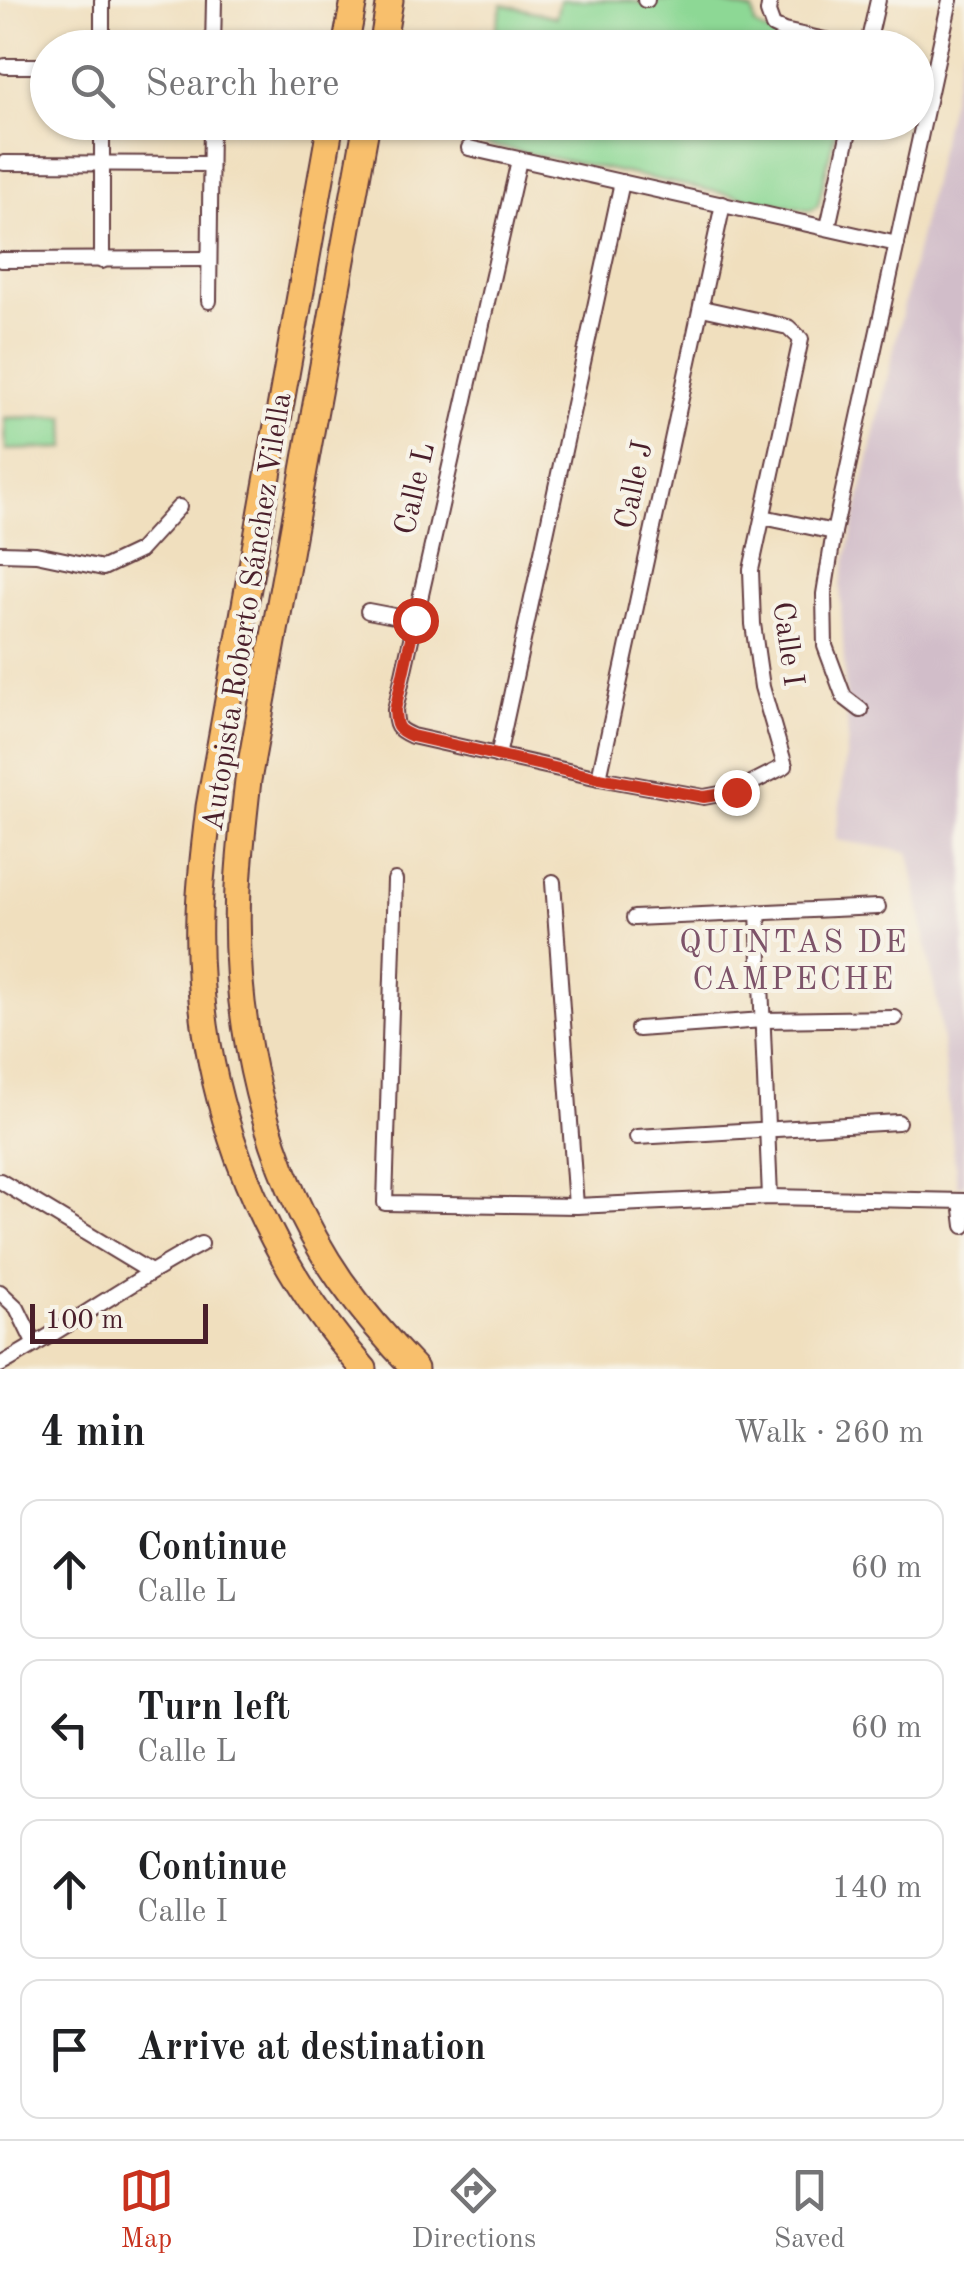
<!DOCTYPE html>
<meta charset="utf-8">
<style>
:root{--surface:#fff;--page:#f6f6f6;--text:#202124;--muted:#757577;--line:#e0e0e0;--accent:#c8321e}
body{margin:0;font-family:"Old Standard TT",serif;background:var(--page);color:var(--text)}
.scale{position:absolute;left:30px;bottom:25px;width:178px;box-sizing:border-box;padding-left:10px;border:5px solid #4a1f2b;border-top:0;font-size:28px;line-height:35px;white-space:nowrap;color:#4a1f2b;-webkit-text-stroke:8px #f7f3e8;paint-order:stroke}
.stop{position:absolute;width:30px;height:30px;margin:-22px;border:8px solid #c8321e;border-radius:50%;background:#fff}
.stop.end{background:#c8321e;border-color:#fff;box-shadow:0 2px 10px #0008}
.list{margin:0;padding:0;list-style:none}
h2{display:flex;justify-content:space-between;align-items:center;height:130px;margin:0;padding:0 40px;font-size:42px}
h2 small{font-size:32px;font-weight:400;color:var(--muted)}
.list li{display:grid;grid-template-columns:65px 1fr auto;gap:30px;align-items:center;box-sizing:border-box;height:140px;margin:0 20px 20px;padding:0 20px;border:2px solid var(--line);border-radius:20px}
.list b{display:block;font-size:38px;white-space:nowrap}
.list p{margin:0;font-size:32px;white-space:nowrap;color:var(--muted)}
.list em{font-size:32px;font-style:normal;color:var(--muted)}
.icon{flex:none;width:55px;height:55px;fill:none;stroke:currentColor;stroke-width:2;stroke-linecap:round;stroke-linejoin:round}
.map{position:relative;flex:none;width:964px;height:1369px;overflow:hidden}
.search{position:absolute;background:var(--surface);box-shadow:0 2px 8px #0004;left:30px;right:30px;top:30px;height:110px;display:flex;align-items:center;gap:25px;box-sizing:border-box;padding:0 35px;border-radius:55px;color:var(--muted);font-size:38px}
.sheet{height:770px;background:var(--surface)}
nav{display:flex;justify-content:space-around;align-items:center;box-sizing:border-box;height:140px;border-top:2px solid var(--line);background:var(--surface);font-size:28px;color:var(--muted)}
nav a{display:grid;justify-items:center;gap:5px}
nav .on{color:var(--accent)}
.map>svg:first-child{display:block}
.industrial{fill:#d1bdc9}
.green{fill:#8dd895;stroke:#6c7c60;stroke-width:2.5}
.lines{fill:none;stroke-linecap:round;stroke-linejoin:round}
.street-casing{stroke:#633c41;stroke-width:18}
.highway-casing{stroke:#633c41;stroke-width:29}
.street{stroke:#fff;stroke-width:14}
.highway{stroke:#f8bf6c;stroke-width:25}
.route{stroke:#c8321e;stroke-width:12}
.labels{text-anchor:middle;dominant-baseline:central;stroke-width:8;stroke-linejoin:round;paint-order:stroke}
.street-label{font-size:30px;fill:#4a1f2b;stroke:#f7f3e8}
.neighbourhood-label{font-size:32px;letter-spacing:2.5px;fill:#7d5369;stroke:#f7f3e8}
</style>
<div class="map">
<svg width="964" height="1369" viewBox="0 0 964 1369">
<rect width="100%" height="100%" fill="#f7f3e8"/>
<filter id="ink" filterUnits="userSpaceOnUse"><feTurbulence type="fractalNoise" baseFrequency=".01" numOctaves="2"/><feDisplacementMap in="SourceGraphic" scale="20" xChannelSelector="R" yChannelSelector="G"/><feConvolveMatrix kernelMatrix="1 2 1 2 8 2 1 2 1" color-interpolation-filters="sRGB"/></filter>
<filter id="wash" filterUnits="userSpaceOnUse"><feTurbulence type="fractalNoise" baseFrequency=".0048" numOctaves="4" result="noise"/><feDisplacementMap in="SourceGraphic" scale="40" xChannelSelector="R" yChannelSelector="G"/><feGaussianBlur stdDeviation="2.25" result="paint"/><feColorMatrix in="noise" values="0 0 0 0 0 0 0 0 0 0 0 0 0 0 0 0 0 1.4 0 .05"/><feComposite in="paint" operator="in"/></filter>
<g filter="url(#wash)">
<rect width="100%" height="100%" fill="#f0dfbe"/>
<polygon class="industrial" points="964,41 964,1185 957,1186 939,1013 909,852 836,840 848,739 840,586"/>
<g class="green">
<polygon points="560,0 623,0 648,4 659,0 708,0 753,11 755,25 764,31 829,47 491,48 502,4 556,17"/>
<polygon points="474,123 474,122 837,123 818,206 810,211 469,141"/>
<polygon points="65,416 66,448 6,450 5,418"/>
</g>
</g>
<g filter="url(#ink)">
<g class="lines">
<g class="street-casing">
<g id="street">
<polyline points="645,0 647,0"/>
<polyline points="770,0 768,12 773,26 784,31 862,48"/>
<polyline points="102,48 102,0"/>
<polyline points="213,48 214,0"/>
<polyline points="867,48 878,0"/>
<polyline points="5,66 48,66"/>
<polyline points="469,148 897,244"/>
<path d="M 519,160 L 395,710 C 396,727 396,729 412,736 L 599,778 L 704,797 L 736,791 L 785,766 L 762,687 L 753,624 L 751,570 L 801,339 L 788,327 L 702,308"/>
<polyline points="4,163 210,164"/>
<polyline points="828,227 851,122"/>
<polyline points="1,260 208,259"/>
<polyline points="102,261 102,122"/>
<polyline points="209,301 211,122"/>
<polyline points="763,517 834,532"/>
<polyline points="0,553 36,554 103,568 139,551 179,507"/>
<polyline points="368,611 415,620"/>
<polyline points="861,710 844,697 825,646 824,594 834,532 950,0"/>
<polyline points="498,756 622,182"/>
<polyline points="599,778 723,204"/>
<polyline points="395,880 385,1203 576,1206 770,1197 964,1201"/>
<polyline points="553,882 576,1206"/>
<polyline points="758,912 770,1197"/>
<polyline points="634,918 878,907"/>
<polyline points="638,1029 763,1020 895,1018"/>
<polyline points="637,1137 898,1122"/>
<polyline points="0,1181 149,1271"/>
<polyline points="961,1201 964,1226"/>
<polyline points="0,1292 17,1308 35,1345"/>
<path d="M 0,1365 C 68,1327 131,1281 201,1244"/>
</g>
</g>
<g class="highway-casing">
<g id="highway">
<polyline points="345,48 354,0"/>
<polyline points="382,48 390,0"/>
<path d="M 331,122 L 209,807 C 205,843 200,878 199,914 C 194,1080 253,1245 364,1369"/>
<path d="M 367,122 L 248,780 C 244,815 240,851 238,887 C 232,1020 264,1170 341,1281 C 363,1312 389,1342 415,1369"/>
</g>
</g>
<use href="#street" class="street"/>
<use href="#highway" class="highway"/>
</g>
</g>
<g class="lines" filter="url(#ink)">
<path class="route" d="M 415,620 L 395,710 C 396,727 396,729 412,736 L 599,778 L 704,797 L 736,792"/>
</g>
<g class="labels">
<g class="street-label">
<text transform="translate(635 485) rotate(-78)">Calle J</text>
<text transform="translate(416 489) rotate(-77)">Calle L</text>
<text transform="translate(248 612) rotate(-81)">Autopista Roberto Sánchez Vilella</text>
<text transform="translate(787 644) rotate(82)">Calle I</text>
</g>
<g class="neighbourhood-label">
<text x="794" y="944">QUINTAS DE<tspan x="794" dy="37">CAMPECHE</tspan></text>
</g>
</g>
</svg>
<div class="scale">100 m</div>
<div class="stop" style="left:415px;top:620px"></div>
<div class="stop end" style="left:736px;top:792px"></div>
<div class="search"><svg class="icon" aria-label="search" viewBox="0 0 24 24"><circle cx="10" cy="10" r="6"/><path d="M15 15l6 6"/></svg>Search here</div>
</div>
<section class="sheet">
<h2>4 min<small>Walk · 260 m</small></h2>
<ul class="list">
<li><svg class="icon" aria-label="ahead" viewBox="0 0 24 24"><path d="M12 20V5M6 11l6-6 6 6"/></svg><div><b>Continue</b><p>Calle L</p></div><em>60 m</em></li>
<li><svg class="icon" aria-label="left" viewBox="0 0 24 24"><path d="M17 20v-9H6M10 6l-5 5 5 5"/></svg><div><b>Turn left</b><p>Calle L</p></div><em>60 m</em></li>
<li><svg class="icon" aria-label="ahead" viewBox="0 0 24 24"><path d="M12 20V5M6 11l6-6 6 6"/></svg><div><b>Continue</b><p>Calle I</p></div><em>140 m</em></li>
<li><svg class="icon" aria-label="arrive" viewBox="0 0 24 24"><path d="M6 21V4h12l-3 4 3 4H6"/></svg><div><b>Arrive at destination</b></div></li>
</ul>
</section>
<nav>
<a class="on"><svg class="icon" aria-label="map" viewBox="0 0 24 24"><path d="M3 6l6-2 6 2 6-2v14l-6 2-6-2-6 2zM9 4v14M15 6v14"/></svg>Map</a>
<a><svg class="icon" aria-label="directions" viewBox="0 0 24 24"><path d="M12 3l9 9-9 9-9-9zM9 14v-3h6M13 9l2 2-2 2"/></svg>Directions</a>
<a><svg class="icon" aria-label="saved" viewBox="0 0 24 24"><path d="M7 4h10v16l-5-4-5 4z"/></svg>Saved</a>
</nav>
